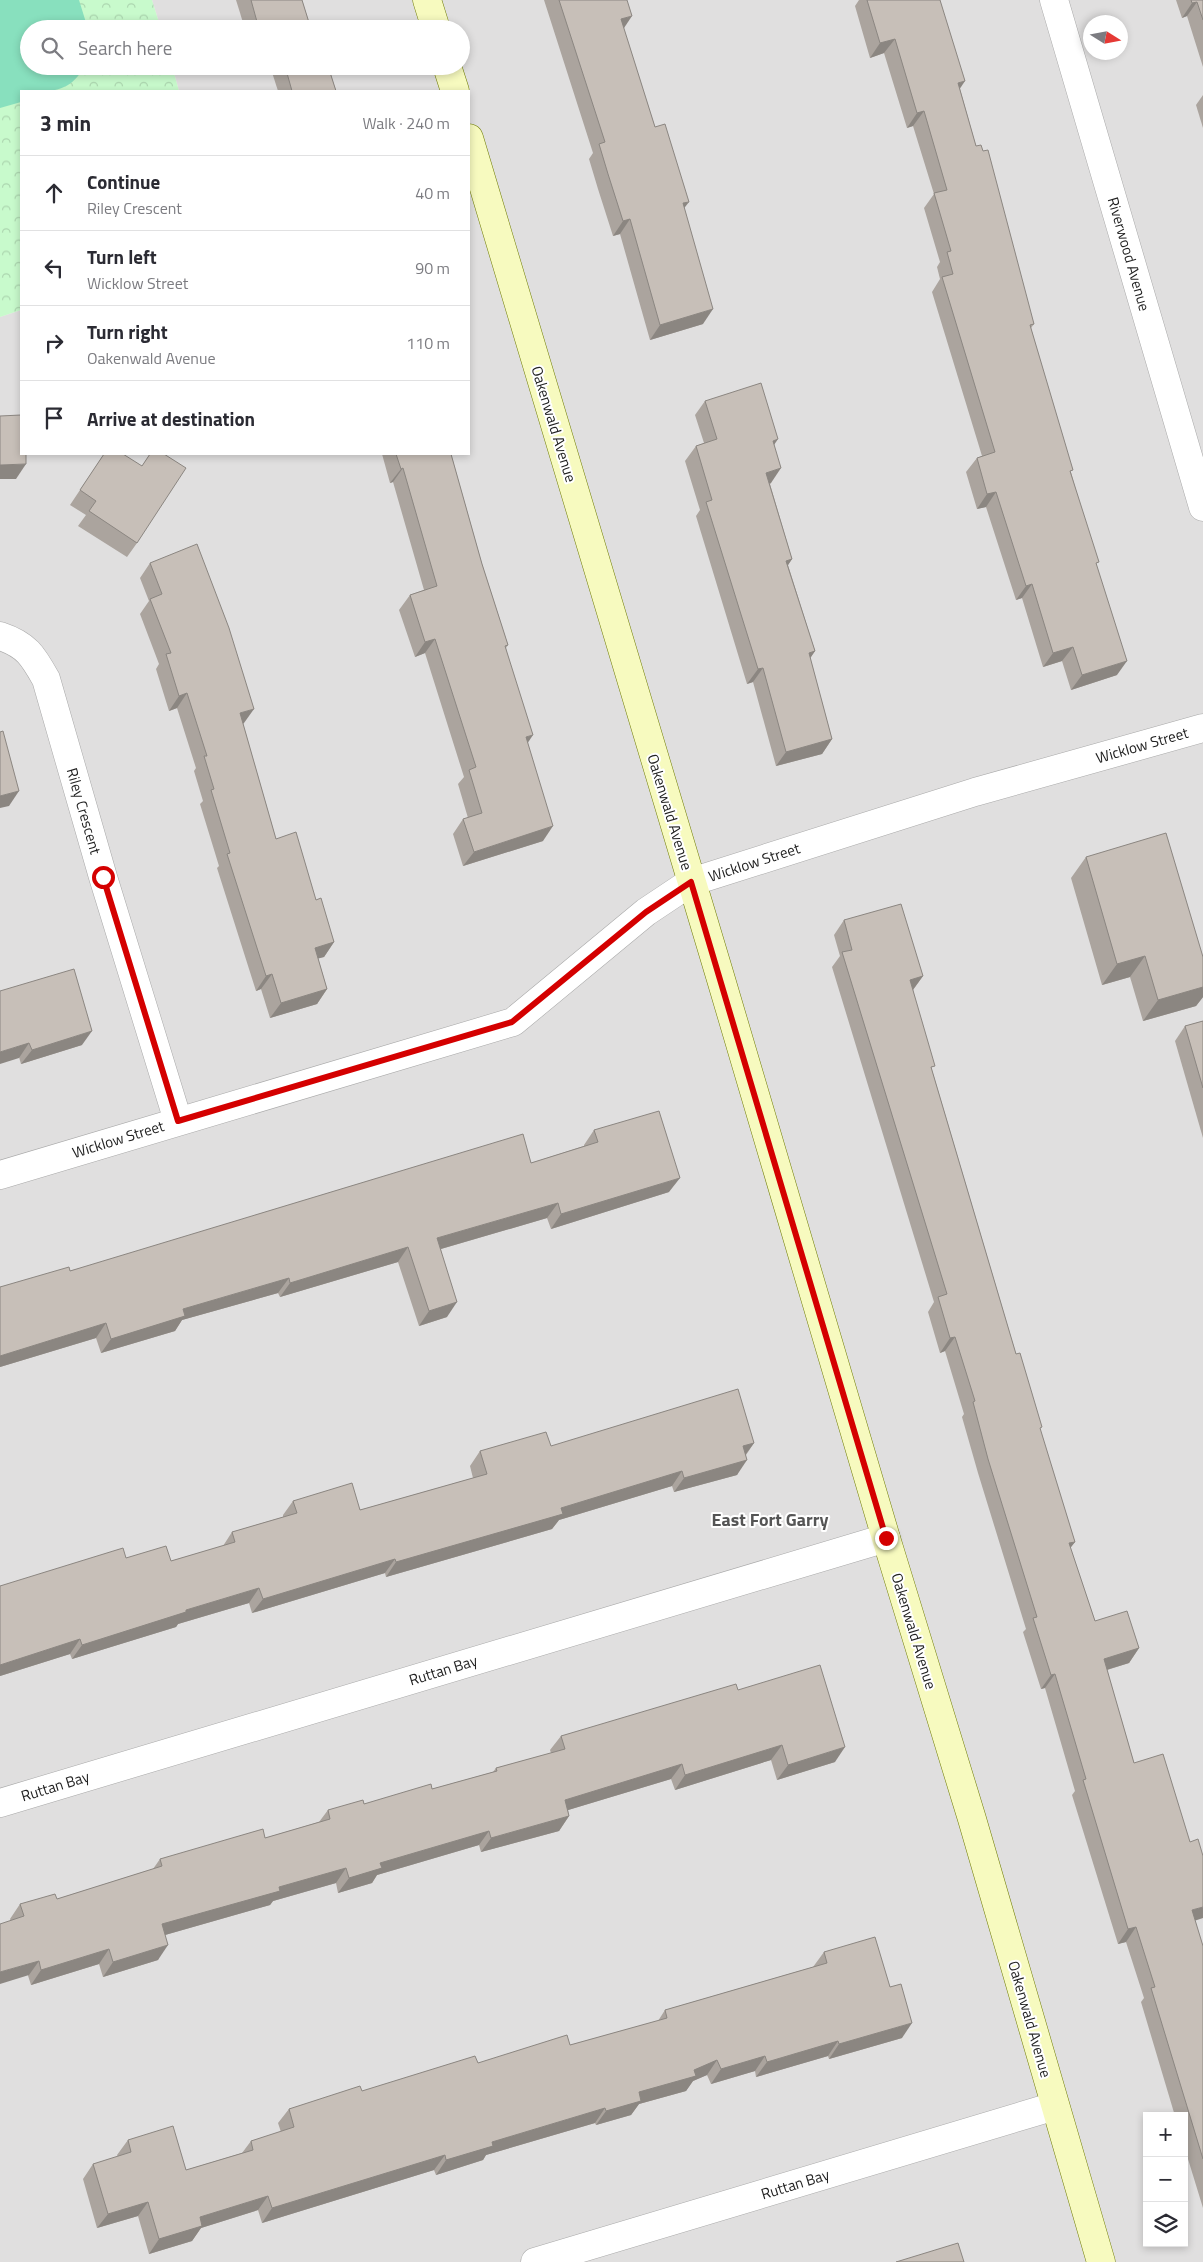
<!DOCTYPE html>
<meta charset="utf-8">
<style>
:root{--surface:#fff;--page:#f7f7f7;--text:#2b2b33;--muted:#7c7c81;--line:#e1e1e2}
body{margin:0;font-family:"Titillium Web",sans-serif;background:var(--page);color:var(--text)}
.controls{position:absolute;right:15px;bottom:15px;display:grid;overflow:hidden;border-radius:0px;box-shadow:0 2px 8px #0003}
.controls button{width:45px;height:45px;display:grid;place-items:center;padding:0;border:0;border-bottom:1px solid var(--line);background:var(--surface);color:var(--text);font:25px sans-serif}
.compass{position:absolute;left:1083px;top:15px;width:45px;height:45px;border-radius:50%;background:var(--surface);box-shadow:0 2px 8px #0003;rotate:101deg}
.stop{position:absolute;width:15px;height:15px;margin:-11px;border:4px solid #d40000;border-radius:50%;background:#fff}
.stop.end{background:#d40000;border-color:#fff;box-shadow:0 1px 5px #0008}
.list{margin:0;padding:0;list-style:none}
h2{display:flex;justify-content:space-between;align-items:center;height:65px;margin:0;padding:0 20px;font-size:21px}
h2 small{font-size:16px;font-weight:400;color:var(--muted)}
.list li{display:grid;grid-template-columns:32px 1fr auto;gap:15px;align-items:center;box-sizing:border-box;height:75px;padding:0 20px;border-top:1px solid var(--line)}
.list b{display:block;font-size:19px;white-space:nowrap}
.list p{margin:0;font-size:16px;white-space:nowrap;color:var(--muted)}
.list em{font-size:16px;font-style:normal;color:var(--muted)}
.icon{flex:none;width:28px;height:28px;fill:none;stroke:currentColor;stroke-width:2;stroke-linecap:round;stroke-linejoin:round}
.map{position:relative;flex:none;width:1203px;height:2262px;overflow:hidden}
.search{position:absolute;background:var(--surface);box-shadow:0 2px 8px #0003;left:20px;top:20px;width:450px;height:55px;display:flex;align-items:center;gap:12px;box-sizing:border-box;padding:0 18px;border-radius:28px;color:var(--muted);font-size:19px}
.panel{position:absolute;background:var(--surface);box-shadow:0 2px 8px #0003;left:20px;top:90px;width:450px;height:365px;border-radius:0px}
.map>svg:first-child{display:block}
.residential{fill:#e0dfdf;fill-rule:evenodd}
.park{fill:url(#park-crowns)}
.pitch{fill:#88e0be}
.lines{fill:none;stroke-linecap:round;stroke-linejoin:round}
.street-casing{stroke:#a9a9a9;stroke-width:29}
.secondary-casing{stroke:#707d05;stroke-width:29}
.street{stroke:#fff;stroke-width:28}
.secondary{stroke:#f7fabf;stroke-width:28}
.wall{fill:#aba49e}
.shaded-wall{fill:#8b8681}
.building{fill:#c7bfb8;stroke:#8b8681}
.route{stroke:#d40000;stroke-width:6}
.labels{text-anchor:middle;dominant-baseline:central;stroke-width:4;stroke-linejoin:round;paint-order:stroke}
.street-label{font-size:15px;fill:#222;stroke:#fff}
.quarter-label{font-size:18px;font-weight:bold;fill:#555;stroke:#fff}
</style>
<div class="map">
<svg width="1203" height="2262" viewBox="0 0 1203 2262">
<defs>
<pattern id="park-crowns" width="20" height="18" patternUnits="userSpaceOnUse" patternTransform="scale(1.25)"><rect width="20" height="18" fill="#c8facc"/><path d="M2 6a3 3 0 1 1 6 0M12 15a3 3 0 1 1 6 0" fill="none" stroke="#acd6af"/></pattern>
</defs>
<rect width="100%" height="100%" fill="#f2efe9"/>
<path class="residential" d="M 152,0 L 1203,0 L 1203,2262 L 0,2262 L 0,317 L 21,310 L 21,454 L 469,454 L 469,91 L 179,91 L 172,66 L 461,66 L 461,29 L 161,29 ZM 1090,22 L 1120,22 L 1120,52 L 1090,52 ZM 1147,2116 L 1184,2116 L 1184,2243 L 1147,2243 Z"/>
<polygon class="park" points="0,0 152,0 161,29 29,29 29,66 172,66 179,91 21,91 21,310 0,317"/>
<path class="pitch" d="M 0,0 L 79,0 L 88,29 L 29,29 L 29,66 L 85,66 C 68,95 50,91 21,91 L 21,102 L 0,108 Z"/>
<g class="lines">
<g class="street-casing">
<g id="street">
<polyline points="1054,0 1203,507"/>
<path d="M 0,636 C 27,645 33,656 46,679 L 103,877 L 178,1121"/>
<polyline points="0,1175 513,1022 646,912 691,882 975,792 1203,728"/>
<polyline points="0,1803 886,1538"/>
<polyline points="535,2262 1055,2106"/>
</g>
</g>
<g class="secondary-casing">
<g id="secondary">
<polyline points="427,0 436,29"/>
<polyline points="447,66 455,91"/>
<polyline points="469,138 720,976 886,1538 972,1819 1101,2262"/>
</g>
</g>
<use href="#street" class="street"/>
<use href="#secondary" class="secondary"/>
</g>
<g class="wall">
<polygon points="236,0 302,0 311,29 245,29"/>
<polygon points="544,0 627,0 623,28 655,127 684,208 703,324 650,340 620,234 613,236 598,189 589,159 593,153"/>
<polygon points="859,0 940,0 960,89 976,146 1034,324 1031,328 1097,566 1117,675 1071,690 1062,661 1043,667 1022,598 1016,600 986,507 977,509 966,472 977,458 982,456 932,292 940,279 937,267 940,262 924,208 934,194 913,126 907,128 884,53 870,58 855,6"/>
<polygon points="1176,0 1203,0 1203,67 1187,16 1182,18"/>
<polygon points="270,66 328,66 336,91 278,91"/>
<polygon points="1203,95 1203,128 1196,105"/>
<polygon points="705,401 774,445 771,483 770,484 792,559 788,565 815,651 810,658 832,739 822,754 776,766 753,682 747,684 696,516 700,510 685,461 696,446 704,443 695,415"/>
<polygon points="104,454 142,466 150,454 137,543 127,557 78,526 86,515 70,505"/>
<polygon points="382,454 451,454 482,564 508,645 506,648 527,743 543,841 463,866 453,834 463,819 468,818 458,784 464,777 425,653 415,657 399,610 410,595 424,590 393,482 390,483"/>
<polygon points="150,563 244,723 243,724 276,839 316,900 334,942 324,957 318,958 327,989 317,1004 270,1018 261,989 256,991 217,868 219,866 200,804 203,801 194,771 196,768 177,708 169,711 156,669 159,664 140,614 149,601 140,578"/>
<polygon points="1086,857 1203,957 1203,997 1196,1006 1143,1021 1130,977 1102,985 1071,878"/>
<polygon points="844,920 923,976 913,990 932,1070 1016,1354 1075,1542 1070,1548 1095,1621 1139,1648 1129,1663 1107,1670 1134,1763 1195,1921 1203,1946 1203,2208 1184,2146 1184,2116 1175,2116 1141,2002 1144,1998 1126,1942 1118,1944 1072,1795 1075,1791 1045,1688 1041,1689 1023,1632 1026,1629 978,1473 962,1417 964,1414 945,1351 940,1353 928,1312 934,1302 832,967 840,956 834,935"/>
<polygon points="0,991 82,1045 21,1064"/>
<polygon points="1203,1021 1203,1138 1175,1041 1185,1026"/>
<polygon points="594,1130 669,1192 551,1229 547,1218 441,1249 447,1317 419,1326 398,1262 280,1297 278,1293 182,1320 175,1331 101,1353 96,1338 0,1367 0,1287 531,1163 584,1146 584,1145"/>
<polygon points="754,1443 746,1455 737,1475 674,1492 672,1486 559,1520 552,1529 386,1577 385,1573 252,1613 249,1603 178,1624 176,1627 72,1659 70,1654 0,1676 0,1586 126,1558 171,1561 223,1546 232,1532 283,1517 283,1515 293,1501 360,1510 473,1478 470,1466 480,1451 551,1446"/>
<polygon points="738,1690 835,1762 777,1780 771,1760 675,1790 671,1779 568,1810 569,1816 559,1831 481,1852 479,1845 377,1875 372,1883 338,1893 336,1883 273,1901 270,1905 165,1935 158,1960 103,1977 99,1964 31,1985 10,1919 20,1904 57,1899 153,1869 160,1859 265,1838 319,1822 328,1810 364,1804 432,1789 493,1772 496,1768 551,1753 550,1750 561,1736"/>
<polygon points="824,1952 902,2038 829,2059 828,2056 756,2077 755,2071 711,2084 707,2075 693,2081 686,2091 639,2104 631,2115 596,2125 595,2123 486,2155 483,2160 436,2175 434,2170 262,2223 258,2210 201,2228 192,2241 149,2254 138,2216 97,2228 83,2179 93,2164 118,2157 117,2155 128,2140 186,2170 242,2153 251,2141 281,2132 278,2123 289,2109 478,2063 570,2045 658,2021 665,2010 813,1967"/>
</g>
<g class="shaded-wall">
<polygon points="1197,2 1187,16 1182,18 1192,3"/>
<polygon points="632,16 622,31 621,19"/>
<polygon points="273,26 271,29 263,29"/>
<polygon points="895,39 884,53 870,58 880,43"/>
<polygon points="965,81 955,96 958,83"/>
<polygon points="924,111 913,126 907,128 917,113"/>
<polygon points="689,202 678,216 683,203"/>
<polygon points="630,219 620,234 613,236 623,221"/>
<polygon points="713,309 703,324 650,340 660,325"/>
<polygon points="778,439 768,454 773,441"/>
<polygon points="26,464 16,479 0,479 0,465"/>
<polygon points="403,468 393,482 390,483 401,469"/>
<polygon points="781,468 771,483 756,488 766,473"/>
<polygon points="996,492 986,507 977,509 987,494"/>
<polygon points="792,559 782,574 786,561"/>
<polygon points="1032,584 1022,598 1016,600 1026,586"/>
<polygon points="435,639 425,653 415,657 425,642"/>
<polygon points="1073,647 1062,661 1043,667 1053,653"/>
<polygon points="815,651 805,666 809,653"/>
<polygon points="1127,661 1117,675 1071,690 1082,675"/>
<polygon points="763,668 753,682 747,684 758,669"/>
<polygon points="187,693 177,708 169,711 179,696"/>
<polygon points="254,709 244,723 230,728 240,713"/>
<polygon points="533,735 523,750 526,737"/>
<polygon points="832,739 822,754 776,766 786,752"/>
<polygon points="19,791 9,806 0,808 0,796"/>
<polygon points="553,826 543,841 463,866 474,852"/>
<polygon points="334,942 324,957 305,962 315,948"/>
<polygon points="1145,956 1130,977 1102,985 1117,964"/>
<polygon points="272,974 261,989 256,991 266,976"/>
<polygon points="923,976 912,991 910,980"/>
<polygon points="1203,987 1203,997 1196,1006 1143,1021 1158,1000"/>
<polygon points="327,989 317,1004 270,1018 281,1003"/>
<polygon points="92,1031 82,1045 21,1064 32,1050"/>
<polygon points="29,1043 19,1058 0,1064 0,1052"/>
<polygon points="680,1178 669,1192 551,1229 561,1214"/>
<polygon points="558,1203 547,1218 427,1253 437,1238"/>
<polygon points="408,1247 398,1262 280,1297 290,1283"/>
<polygon points="289,1278 278,1293 182,1320 175,1331 101,1353 111,1339 183,1309"/>
<polygon points="457,1302 447,1317 419,1326 429,1311"/>
<polygon points="106,1323 96,1338 0,1367 0,1356"/>
<polygon points="955,1337 945,1351 940,1353 950,1338"/>
<polygon points="754,1443 743,1458 743,1446"/>
<polygon points="747,1460 737,1475 674,1492 684,1478"/>
<polygon points="682,1471 672,1486 559,1520 552,1529 386,1577 396,1562 561,1508"/>
<polygon points="1075,1542 1064,1556 1069,1543"/>
<polygon points="395,1559 385,1573 252,1613 263,1599"/>
<polygon points="259,1588 249,1603 178,1624 176,1627 72,1659 82,1645 186,1610"/>
<polygon points="80,1639 70,1654 0,1676 0,1665"/>
<polygon points="1139,1648 1129,1663 1093,1674 1104,1659"/>
<polygon points="1055,1674 1045,1688 1041,1689 1051,1675"/>
<polygon points="782,1745 771,1760 675,1790 685,1775"/>
<polygon points="845,1747 835,1762 777,1780 788,1765"/>
<polygon points="682,1764 671,1779 555,1814 565,1800"/>
<polygon points="569,1816 559,1831 481,1852 491,1838"/>
<polygon points="489,1831 479,1845 377,1875 372,1883 338,1893 349,1878 380,1863"/>
<polygon points="346,1868 336,1883 273,1901 270,1905 151,1939 162,1924 279,1887"/>
<polygon points="1203,1907 1203,1918 1182,1925 1192,1910"/>
<polygon points="1136,1927 1126,1942 1118,1944 1128,1929"/>
<polygon points="168,1945 158,1960 103,1977 113,1962"/>
<polygon points="109,1949 99,1964 31,1985 41,1970"/>
<polygon points="39,1961 29,1975 0,1984 0,1972"/>
<polygon points="912,2023 902,2038 829,2059 839,2044"/>
<polygon points="838,2041 828,2056 756,2077 767,2062"/>
<polygon points="765,2056 755,2071 711,2084 721,2069"/>
<polygon points="717,2060 707,2075 693,2081 686,2091 639,2104 631,2115 596,2125 606,2111 639,2092"/>
<polygon points="605,2108 595,2123 486,2155 483,2160 436,2175 446,2160 492,2142"/>
<polygon points="445,2155 434,2170 262,2223 272,2208"/>
<polygon points="268,2196 258,2210 201,2228 192,2241 149,2254 159,2239 200,2217"/>
<polygon points="148,2202 138,2216 97,2228 108,2214"/>
</g>
<g class="building">
<polygon points="251,0 302,0 311,29 274,29 273,26 263,29 259,29"/>
<polygon points="559,0 627,0 632,16 621,19 655,127 665,124 689,202 683,203 713,309 660,325 630,219 623,221 608,174 599,144 605,142"/>
<polygon points="867,0 940,0 965,81 958,83 976,146 981,145 983,151 988,150 1034,324 1030,325 1073,470 1070,471 1099,562 1096,563 1127,661 1082,675 1073,647 1053,653 1032,584 1026,586 996,492 987,494 977,458 995,452 942,277 953,274 947,252 951,251 934,193 947,190 924,111 917,113 895,39 880,43"/>
<polygon points="1191,0 1203,0 1203,20 1197,2 1192,3"/>
<polygon points="285,66 328,66 336,91 292,91"/>
<polygon points="761,383 778,439 773,441 781,468 766,473 792,559 786,561 815,651 809,653 832,739 786,752 763,668 758,669 706,502 712,500 696,446 717,439 705,401"/>
<polygon points="21,415 21,454 26,454 26,464 0,465 0,416"/>
<polygon points="104,454 123,454 142,466 150,454 164,454 186,468 137,543 89,511 96,501 80,490"/>
<polygon points="396,454 451,454 482,564 508,645 505,646 533,735 526,737 553,826 474,852 463,819 482,813 469,770 476,767 435,639 425,642 410,595 437,586 403,468 401,469"/>
<polygon points="197,544 229,628 254,709 240,713 276,839 296,832 316,900 321,898 334,942 315,948 327,989 281,1003 272,974 266,976 227,854 230,853 211,790 214,789 204,756 207,756 187,693 179,696 166,654 171,653 150,599 162,594 150,563"/>
<polygon points="3,731 19,791 0,796 0,732"/>
<polygon points="1166,833 1203,957 1203,987 1158,1000 1145,956 1117,964 1086,857"/>
<polygon points="901,904 923,976 910,980 935,1066 931,1067 1016,1354 1020,1353 1042,1427 1040,1428 1075,1542 1069,1543 1095,1621 1127,1611 1139,1648 1104,1659 1134,1763 1163,1754 1190,1842 1198,1839 1203,1856 1203,1907 1192,1910 1203,1946 1203,2159 1151,1988 1155,1987 1136,1927 1128,1929 1083,1780 1086,1779 1055,1674 1051,1675 1033,1618 1037,1617 988,1459 973,1402 975,1401 955,1337 950,1338 938,1297 947,1294 842,952 852,950 844,920"/>
<polygon points="74,969 92,1031 32,1050 29,1043 0,1052 0,991"/>
<polygon points="1203,1021 1203,1088 1185,1026"/>
<polygon points="659,1111 680,1178 561,1214 558,1203 437,1238 457,1302 429,1311 408,1247 290,1283 289,1278 183,1309 185,1316 111,1339 106,1323 0,1356 0,1287 69,1267 70,1271 523,1134 531,1163 598,1142 594,1130"/>
<polygon points="738,1389 754,1443 743,1446 747,1460 684,1478 682,1471 561,1508 563,1514 396,1562 395,1559 263,1599 259,1588 186,1610 186,1612 82,1645 80,1639 0,1665 0,1586 123,1548 126,1558 166,1546 171,1561 235,1542 232,1532 297,1513 293,1501 352,1483 360,1510 487,1474 480,1451 546,1432 551,1446"/>
<polygon points="820,1665 845,1747 788,1765 782,1745 685,1775 682,1764 565,1800 569,1816 491,1838 489,1831 380,1863 382,1868 349,1878 346,1868 279,1887 280,1891 162,1924 168,1945 113,1962 109,1949 41,1970 39,1961 0,1972 0,1924 24,1916 20,1904 55,1894 57,1899 162,1866 160,1859 263,1829 265,1838 330,1819 328,1810 363,1800 364,1804 431,1784 432,1789 497,1771 496,1768 565,1749 561,1736 736,1684 738,1690"/>
<polygon points="875,1937 890,1987 901,1984 912,2023 839,2044 838,2041 767,2062 765,2056 721,2069 717,2060 694,2070 696,2076 639,2092 641,2101 606,2111 605,2108 492,2142 493,2146 446,2160 445,2155 272,2208 268,2196 200,2217 202,2226 159,2239 148,2202 108,2214 93,2164 131,2152 128,2140 173,2126 186,2170 253,2150 251,2141 294,2127 289,2109 360,2086 362,2091 475,2056 478,2063 567,2035 570,2045 667,2018 665,2010 827,1963 824,1952"/>
<polygon points="958,2243 964,2262 896,2262"/>
</g>
<g class="lines">
<polyline class="route" points="103,877 178,1121 512,1022 646,912 691,882 886,1538"/>
</g>
<g class="labels">
<g class="street-label">
<text transform="translate(1129 254) rotate(74)">Riverwood Avenue</text>
<text transform="translate(554 424) rotate(73)">Oakenwald Avenue</text>
<text transform="translate(1142 745) rotate(-16)">Wicklow Street</text>
<text transform="translate(84 811) rotate(74)">Riley Crescent</text>
<text transform="translate(670 812) rotate(73)">Oakenwald Avenue</text>
<text transform="translate(754 862) rotate(-18)">Wicklow Street</text>
<text transform="translate(118 1139) rotate(-17)">Wicklow Street</text>
<text transform="translate(914 1631) rotate(73)">Oakenwald Avenue</text>
<text transform="translate(443 1670) rotate(-17)">Ruttan Bay</text>
<text transform="translate(55 1786) rotate(-17)">Ruttan Bay</text>
<text transform="translate(1030 2019) rotate(74)">Oakenwald Avenue</text>
<text transform="translate(795 2184) rotate(-17)">Ruttan Bay</text>
</g>
<g class="quarter-label">
<text x="770" y="1519">East Fort Garry</text>
</g>
</g>
</svg>
<div class="controls">
<button>+</button>
<button>−</button>
<button><svg class="icon" aria-label="layers" viewBox="0 0 24 24"><path d="M12 4l9 5-9 5-9-5zM3 14l9 5 9-5"/></svg></button>
</div>
<svg class="compass" viewBox="-18 -18 36 36"><path d="M0-13l5 13h-10z" fill="#e53935"/><path d="M0 13l5-13h-10z" fill="#7c7c81"/></svg>
<div class="stop" style="left:103px;top:877px"></div>
<div class="stop end" style="left:886px;top:1538px"></div>
<div class="search"><svg class="icon" aria-label="search" viewBox="0 0 24 24"><circle cx="10" cy="10" r="6"/><path d="M15 15l6 6"/></svg>Search here</div>
<section class="panel">
<h2>3 min<small>Walk · 240 m</small></h2>
<ul class="list">
<li><svg class="icon" aria-label="ahead" viewBox="0 0 24 24"><path d="M12 20V5M6 11l6-6 6 6"/></svg><div><b>Continue</b><p>Riley Crescent</p></div><em>40 m</em></li>
<li><svg class="icon" aria-label="left" viewBox="0 0 24 24"><path d="M17 20v-9H6M10 6l-5 5 5 5"/></svg><div><b>Turn left</b><p>Wicklow Street</p></div><em>90 m</em></li>
<li><svg class="icon" aria-label="right" viewBox="0 0 24 24"><path d="M7 20v-9h11M14 6l5 5-5 5"/></svg><div><b>Turn right</b><p>Oakenwald Avenue</p></div><em>110 m</em></li>
<li><svg class="icon" aria-label="arrive" viewBox="0 0 24 24"><path d="M6 21V4h12l-3 4 3 4H6"/></svg><div><b>Arrive at destination</b></div></li>
</ul>
</section>
</div>
